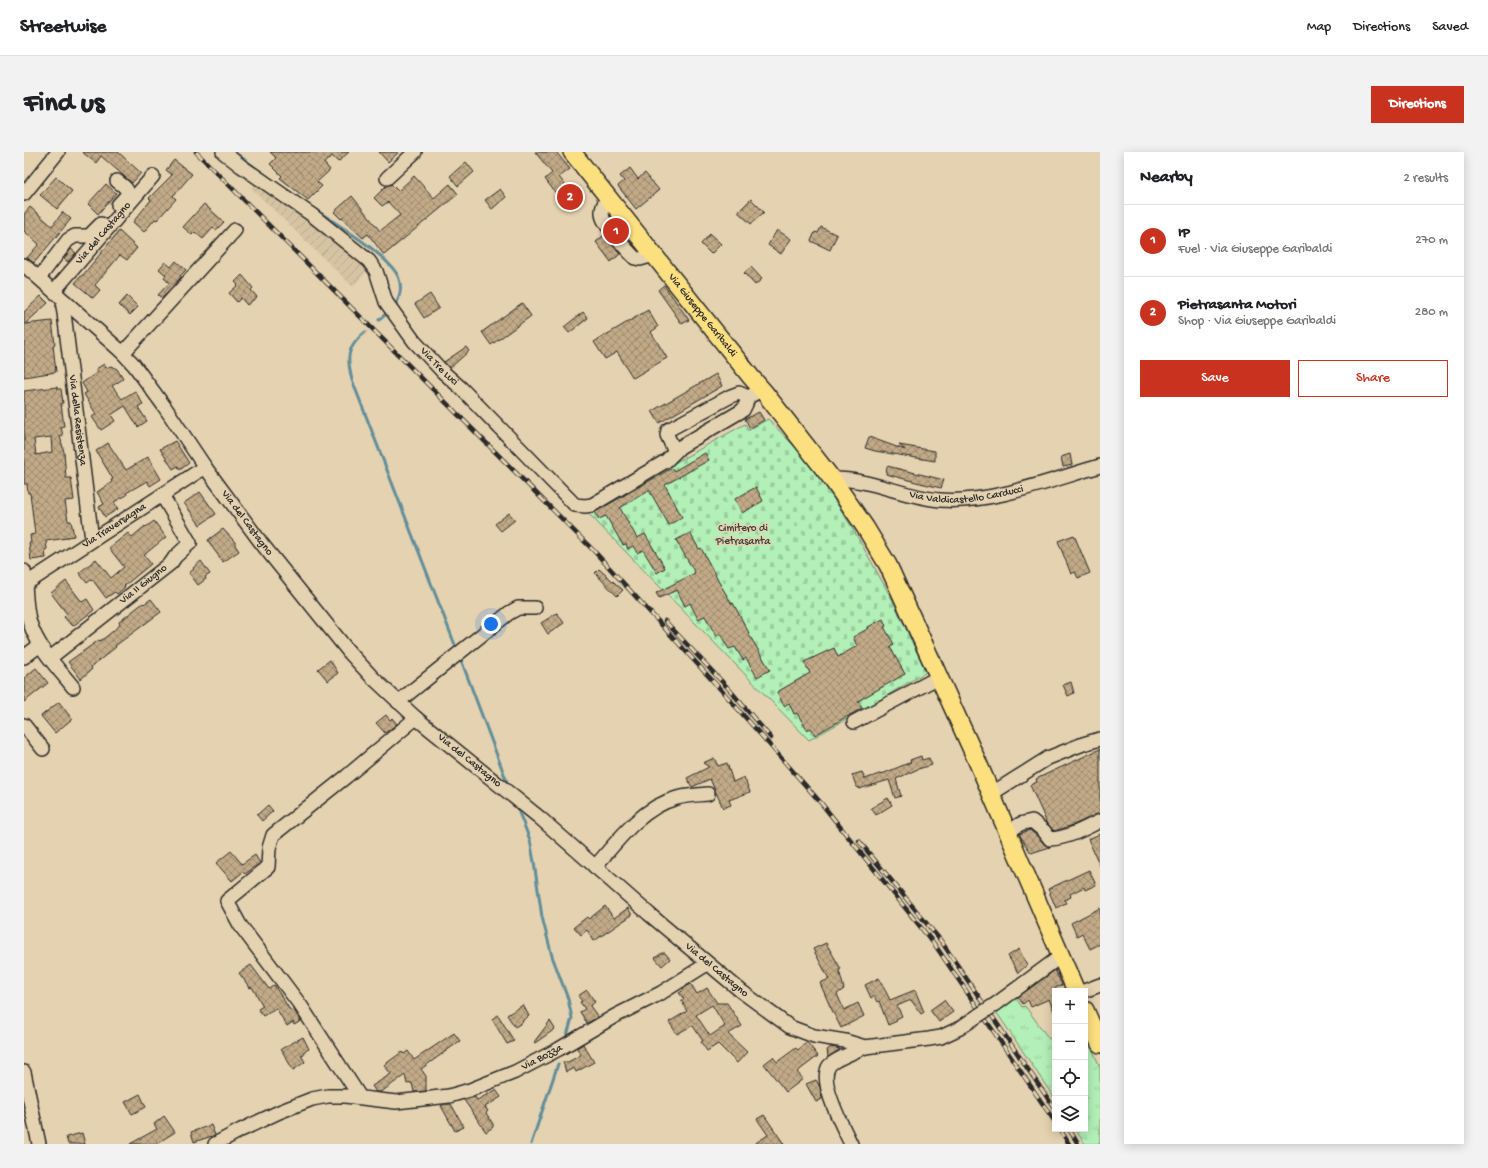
<!DOCTYPE html>
<meta charset="utf-8">
<style>
:root{--surface:#fff;--page:#f2f2f2;--text:#202124;--muted:#757577;--line:#e0e0e0;--accent:#c8321e}
body{margin:0;font-family:"Gochi Hand",sans-serif;background:var(--page);color:var(--text)}
.controls{position:absolute;right:12px;bottom:12px;display:grid;overflow:hidden;border-radius:0px;box-shadow:0 2px 10px #0003}
.controls button{width:36px;height:36px;display:grid;place-items:center;padding:0;border:0;border-bottom:1px solid var(--line);background:var(--surface);color:var(--text);font:20px sans-serif}
.you{position:absolute;left:467px;top:472px;width:14px;height:14px;margin:-10px;border:3px solid #fff;border-radius:50%;background:#1a73e8;box-shadow:0 0 0 6px #1a73e833}
.badge{display:grid;place-items:center;width:26px;height:26px;border-radius:50%;background:var(--accent);color:#fff;font-size:13px;font-weight:700}
.pin{position:absolute;translate:-50% -50%;border:2px solid #fff;box-shadow:0 1px 4px #0006}
.list{margin:0;padding:0;list-style:none}
h2{display:flex;justify-content:space-between;align-items:center;height:52px;margin:0;padding:0 16px;font-size:17px}
h2 small{font-size:13px;font-weight:400;color:var(--muted)}
.list li{display:grid;grid-template-columns:26px 1fr auto;gap:12px;align-items:center;box-sizing:border-box;height:72px;padding:0 16px;border-top:1px solid var(--line)}
.list b{display:block;font-size:15px;white-space:nowrap}
.list p{margin:0;font-size:13px;white-space:nowrap;color:var(--muted)}
.list em{font-size:13px;font-style:normal;color:var(--muted)}
.actions{display:flex;gap:8px;padding:12px 16px}
.actions a{flex:1;padding:9px 0;border:1px solid var(--accent);border-radius:0px;text-align:center;font-size:14px;color:var(--accent)}
.actions .main{background:var(--accent);color:#fff}
.icon{flex:none;width:22px;height:22px;fill:none;stroke:currentColor;stroke-width:2;stroke-linecap:round;stroke-linejoin:round}
.map{position:relative;flex:none;width:1076px;height:992px;overflow:hidden;border-radius:0px}
header{display:flex;align-items:center;gap:24px;box-sizing:border-box;height:56px;padding:0 20px;background:var(--surface);border-bottom:1px solid var(--line)}
header strong{font-size:19px}
nav{display:flex;gap:22px;margin-inline-start:auto;font-size:14px}
.intro{display:flex;align-items:center;justify-content:space-between;box-sizing:border-box;height:96px;padding:0 24px}
h1{margin:0;font-size:28px}
.button{padding:10px 18px;border-radius:0px;background:var(--accent);color:#fff;font-size:14px;font-weight:700}
main{display:flex;gap:24px;padding:0 24px}
aside{flex:1;background:var(--surface);border-radius:0px;box-shadow:0 2px 10px #0003}
.map>svg:first-child{display:block}
.industrial{fill:url(#industrial-furrows)}
.grass{fill:url(#grass-tufts);stroke:#6e8e71}
.cemetery{fill:url(#cemetery-stones);stroke:#6e8e71}
.lines{fill:none;stroke-linecap:round;stroke-linejoin:round}
.stream{stroke:#608e9a;stroke-width:3}
.building{fill:url(#building-cross-hatch);stroke:#2b2b2b;fill-rule:evenodd}
.minor-casing{stroke:#2b2b2b;stroke-width:16}
.major-casing{stroke:#2b2b2b;stroke-width:20}
.minor{stroke:#e5d2b0;stroke-width:13}
.major{stroke:#fce080;stroke-width:17}
.rail-casing{stroke:#2b2b2b;stroke-width:4.5}
.rail{stroke:#e5d2b0;stroke-width:3;stroke-dasharray:9;stroke-linecap:butt}
.minor-bridge-casing{stroke:#2b2b2b;stroke-width:16;stroke-linecap:butt}
.minor-bridge{stroke:#e5d2b0;stroke-width:13}
.labels{text-anchor:middle;dominant-baseline:central;stroke-width:3;stroke-linejoin:round;paint-order:stroke}
.street-label{font-size:11px;fill:#2b2b2b;stroke:#e5d2b0}
.park-label{font-size:11px;fill:#383f39;stroke:#e5d2b0}
</style>
<header>
<strong>Streetwise</strong>
<nav><a>Map</a><a>Directions</a><a>Saved</a></nav>
</header>
<div class="intro"><h1>Find us</h1><a class="button">Directions</a></div>
<main>
<div class="map">
<svg width="1076" height="992" viewBox="0 0 1076 992">
<defs>
<pattern id="industrial-furrows" width="10" height="10" patternUnits="userSpaceOnUse"><rect width="10" height="10" fill="#d6c3a2"/><path d="M-1 1l2-2M0 10L10 0M9 11l2-2" fill="none" stroke="#b8a88c"/></pattern>
<pattern id="grass-tufts" width="24" height="20" patternUnits="userSpaceOnUse"><rect width="24" height="20" fill="#b2f0b7"/><path d="M3 7l-1-3M5 7V3M7 7l1-3M15 17l-1-3M17 17v-4M19 17l1-3" fill="none" stroke="#99ce9e"/></pattern>
<pattern id="cemetery-stones" width="16" height="16" patternUnits="userSpaceOnUse"><rect width="16" height="16" fill="#b2f0b7"/><path d="M2 7V4a2 2 0 0 1 4 0v3zM10 15v-3a2 2 0 0 1 4 0v3z" fill="#99ce9e"/></pattern>
<pattern id="building-cross-hatch" width="8" height="8" patternUnits="userSpaceOnUse"><rect width="8" height="8" fill="#c2aa87"/><path d="M0 0l8 8M0 8l8-8" fill="none" stroke="#9e8b6f"/></pattern>
</defs>
<rect width="100%" height="100%" fill="#e5d2b0"/>
<filter id="ink" filterUnits="userSpaceOnUse"><feTurbulence type="fractalNoise" baseFrequency=".025" numOctaves="2"/><feDisplacementMap in="SourceGraphic" scale="8" xChannelSelector="R" yChannelSelector="G"/><feConvolveMatrix kernelMatrix="1 2 1 2 8 2 1 2 1" color-interpolation-filters="sRGB"/></filter>
<g filter="url(#ink)">
<polygon class="industrial" points="233,30 316,92 345,116 329,135 227,36"/>
<g class="grass">
<polygon points="991,845 998,855 1001,854 1025,887 1031,886 1031,947 971,858"/>
<polygon points="1061,881 1076,915 1076,992 1061,992 1051,977 1061,977"/>
</g>
<polygon class="cemetery" points="744,267 774,298 792,319 829,377 869,449 902,520 837,559 785,588 565,362 611,333 721,272 725,278"/>
<g class="lines">
<g class="stream">
<polyline points="210,0 244,25"/>
<path d="M 290,57 C 310,70 369,106 375,127 C 378,135 376,145 372,152"/>
<polyline points="355,168 363,161"/>
<path d="M 341,180 C 323,196 322,204 328,228 L 433,498"/>
<polyline points="436,505 483,630"/>
<polyline points="494,658 506,688 510,710 518,765 528,804 544,847 548,866 542,887"/>
<polyline points="507,992 534,912"/>
</g>
</g>
<g class="building">
<polygon points="58,0 94,0 117,21 108,31 77,4 72,11"/>
<polygon points="246,0 325,0 314,10 308,4 300,11 306,18 293,30 298,34 284,48 256,26 258,24 246,12 252,6"/>
<polygon points="355,0 375,0 364,10"/>
<polygon points="511,0 532,0 546,17 535,25 554,49 544,57 521,27 528,21"/>
<polygon points="150,8 168,22 149,44 152,47 133,68 131,67 120,80 109,70 127,48 125,46 148,23 142,18"/>
<polygon points="442,10 450,20 434,34 426,24"/>
<polygon points="606,16 614,27 621,21 635,38 612,57 594,34 600,29 596,24"/>
<polygon points="390,24 410,46 426,32 434,42 360,103 344,82 339,86 318,66 317,67 310,60 328,44 356,79 376,63 364,50 358,54 350,46 362,34 367,32 374,39"/>
<polygon points="32,25 48,39 33,57 16,43"/>
<polygon points="82,32 92,41 74,62 64,52"/>
<polygon points="476,37 482,45 468,57 461,48"/>
<polygon points="727,47 740,60 727,72 714,60"/>
<polygon points="180,52 200,70 192,78 189,76 179,87 171,80 168,83 159,75"/>
<polygon points="6,55 28,74 39,60 47,67 10,111 3,106 15,92 0,79 0,62"/>
<polygon points="797,75 813,83 806,98 787,89 791,80 794,81"/>
<polygon points="753,78 767,87 757,102 744,93"/>
<polygon points="95,79 113,96 103,108 96,103 71,133 76,138 69,146 51,131 58,123 59,123"/>
<polygon points="686,82 697,92 687,102 677,92"/>
<polygon points="580,83 596,102 587,110 572,90"/>
<polygon points="47,97 52,101 44,110 40,107"/>
<polygon points="152,109 162,118 156,124 157,125 138,146 134,143 145,131 140,126 142,123 135,117 141,110 147,115"/>
<polygon points="727,115 738,127 731,133 720,121"/>
<polygon points="218,123 229,136 227,138 233,145 223,153 217,146 213,150 205,141 214,133 211,130"/>
<polygon points="640,133 665,168 658,172 634,138"/>
<polygon points="406,142 415,156 400,166 391,152"/>
<polygon points="17,144 24,151 1,172 28,169 31,193 29,193 32,220 0,225 0,160"/>
<polygon points="103,144 114,155 106,163 95,153"/>
<polygon points="498,151 507,164 467,193 458,180"/>
<polygon points="624,158 634,175 627,180 643,206 609,226 593,200 581,207 570,190"/>
<polygon points="559,160 564,166 545,181 540,175"/>
<polygon points="442,195 445,199 426,216 420,210"/>
<polygon points="80,212 82,216 87,214 93,217 99,227 88,234 98,247 111,239 119,252 114,255 123,269 114,275 101,254 87,263 91,269 77,278 68,265 72,262 60,242 63,240 58,231 74,220 72,217"/>
<polygon points="692,222 698,234 635,271 628,259"/>
<path d="M 33,235 L 33,237 L 37,237 L 39,251 L 37,252 L 40,274 L 37,275 L 39,284 L 36,284 L 40,300 L 42,326 L 47,326 L 50,348 L 41,349 L 44,369 L 47,369 L 50,384 L 43,385 L 43,386 L 22,389 L 23,397 L 21,398 L 22,406 L 7,408 L 5,391 L 7,391 L 6,383 L 11,382 L 6,341 L 4,341 L 3,332 L 0,332 L 0,239 ZM 27,285 L 28,300 L 12,303 L 10,287 Z"/>
<polygon points="735,260 740,268 726,276 721,267"/>
<polygon points="845,285 881,298 875,293 911,299 911,309 851,299 841,296"/>
<polygon points="151,289 165,311 156,318 154,314 149,317 136,297"/>
<polygon points="84,291 102,318 124,305 137,327 126,334 123,329 102,341 103,343 90,350 94,357 81,365 75,355 80,352 73,340 88,330 87,328 89,327 72,299"/>
<polygon points="681,301 685,308 641,333 658,365 645,373 625,338 596,356 613,386 621,382 641,416 633,421 619,398 613,401 609,394 604,397 602,392 599,393 582,364 575,367 571,360 648,316 650,319"/>
<polygon points="1046,302 1048,313 1039,315 1037,305"/>
<polygon points="863,314 908,325 920,328 917,336 892,330 862,322"/>
<polygon points="732,335 739,349 718,361 711,347"/>
<polygon points="176,340 192,362 176,373 160,351"/>
<polygon points="485,361 491,368 477,379 471,372"/>
<polygon points="130,369 142,385 120,403 127,412 100,434 101,435 93,442 91,440 82,446 68,427 63,431 55,421 72,407 87,426 100,415 85,396 104,381 108,385 121,374 122,375"/>
<polygon points="199,377 211,390 211,393 215,399 199,410 188,395 184,388"/>
<polygon points="666,381 675,397 677,396 696,432 708,452 709,451 725,481 724,481 746,518 733,525 722,506 719,508 711,495 705,497 696,482 692,484 681,464 674,467 666,451 661,454 653,438 635,446 632,441 671,421 652,388"/>
<polygon points="1050,383 1066,421 1054,426 1051,420 1047,422 1034,389"/>
<polygon points="177,409 186,422 181,425 182,427 174,433 165,421 170,417 169,416"/>
<polygon points="575,417 599,438 593,444 571,421"/>
<polygon points="42,429 58,450 63,447 70,458 49,474 47,472 46,472 40,465 43,462 27,441"/>
<polygon points="127,447 137,460 91,494 92,495 67,515 68,517 57,527 44,510 75,488 76,489 83,484 96,473 95,470 119,451 120,452"/>
<polygon points="533,461 540,471 524,482 517,471"/>
<polygon points="859,467 862,474 860,475 870,492 866,495 881,522 834,549 838,556 791,583 787,576 783,578 773,561 770,562 765,551 760,554 753,540 786,521 780,510 810,496 814,505 833,494 829,485 845,476 844,475"/>
<polygon points="306,508 314,521 304,529 294,517"/>
<polygon points="12,516 24,531 0,550 0,526"/>
<polygon points="1047,530 1050,541 1044,544 1039,533"/>
<polygon points="35,550 48,567 31,581 17,564"/>
<polygon points="362,563 366,568 368,566 373,572 361,581 352,571"/>
<polygon points="1076,597 1076,661 1049,673 1030,679 1021,669 1022,669 1006,633 1013,630 1012,627"/>
<polygon points="897,604 898,608 905,606 908,613 894,617 872,627 877,644 871,646 865,628 835,637 835,635 833,636 828,623 838,620 841,627 858,621 858,622 887,610 886,608"/>
<polygon points="690,606 694,614 703,611 709,630 720,625 726,640 705,648 707,653 699,656 686,627 668,635 663,626 685,615 679,611"/>
<polygon points="864,646 868,653 852,663 847,656"/>
<polygon points="244,653 249,659 238,669 233,663"/>
<polygon points="1006,678 1014,685 1020,692 1026,695 1007,701 995,682"/>
<polygon points="1076,682 1076,714 1064,687"/>
<polygon points="207,699 218,712 231,703 236,711 221,722 219,720 208,729 192,711"/>
<polygon points="1065,718 1072,733 1061,738 1060,735 1046,742 1047,745 1040,748 1042,751 1032,756 1024,737"/>
<polygon points="581,754 590,766 604,756 608,763 570,789 563,778 557,783 550,775 563,765 565,767"/>
<polygon points="1076,756 1076,792 1066,797 1058,781 1053,784 1047,771"/>
<polygon points="802,791 817,817 815,818 820,837 813,842 820,858 834,851 840,864 817,876 805,852 796,831 805,827 789,797"/>
<polygon points="995,797 1003,813 994,821 984,804"/>
<polygon points="638,801 641,801 646,807 638,814 631,806"/>
<polygon points="227,813 245,837 250,833 266,858 269,857 277,869 270,873 269,870 263,874 252,856 239,864 234,857 239,854 228,835 226,836 215,821"/>
<polygon points="1031,818 1038,833 1031,836 1031,862 1025,847 1007,855 1004,848 999,852 994,845"/>
<polygon points="855,826 866,848 891,838 900,860 897,862 887,848 873,854 878,864 872,867 873,869 864,873 855,849 853,850 850,844 847,846 841,833"/>
<path d="M 667,832 L 673,842 L 683,836 L 693,851 L 703,851 L 718,874 L 704,882 L 723,900 L 713,911 L 694,892 L 683,899 L 677,890 L 679,889 L 669,874 L 667,874 L 653,882 L 645,870 L 663,859 L 657,848 L 660,847 L 655,841 L 660,838 L 659,837 ZM 688,853 L 701,874 L 686,884 L 672,863 Z"/>
<polygon points="563,838 571,850 566,854 574,865 563,871 556,860 561,857 556,850 558,849 554,844"/>
<polygon points="920,848 929,860 915,870 906,858"/>
<polygon points="499,853 505,864 498,869 499,870 491,875 483,863"/>
<polygon points="474,863 490,889 483,892 468,867"/>
<polygon points="526,869 531,877 511,891 510,890"/>
<polygon points="430,881 436,889 397,917 402,924 402,939 390,940 388,931 383,932 381,923 357,940 352,940 348,934 367,922 360,913 378,900 380,902 384,899 390,908"/>
<polygon points="279,885 285,897 279,900 280,902 277,903 281,910 269,918 257,897"/>
<polygon points="783,890 794,904 773,920 779,927 762,940 740,912 749,905 753,910 772,896 774,898"/>
<polygon points="559,892 570,910 552,920 550,916 542,920 539,910 544,910 557,903 553,896"/>
<polygon points="807,895 816,897 804,905 803,898"/>
<polygon points="792,928 796,935 798,947 792,950 782,932"/>
<polygon points="472,938 477,945 461,955 464,959 462,961 469,972 469,975 462,980 440,948 451,945 453,948"/>
<polygon points="116,942 122,955 108,962 101,950"/>
<polygon points="421,952 427,952 440,975 431,979 417,954"/>
<polygon points="740,963 760,992 730,992 744,983 733,967"/>
<polygon points="140,964 151,980 132,992 106,992 133,977 130,972"/>
<polygon points="187,973 191,983 170,990 167,980"/>
<polygon points="58,981 61,992 44,992 42,985"/>
</g>
<g class="lines">
<g class="minor-casing">
<g id="minor">
<path id="s1" d="M 199,0 L 217,14 L 288,63 L 345,109 L 352,119 L 362,150 L 390,189 L 419,220 L 437,236 L 551,353 L 561,354 L 568,353 L 642,309 L 656,295 L 719,258 L 722,252 L 724,245"/>
<polyline points="363,26 391,0"/>
<path d="M 93,29 C 98,33 104,36 104,42 L 94,53"/>
<polyline points="0,42 34,0"/>
<path d="M 584,45 C 580,51 576,58 579,66 C 582,75 603,98 611,106 L 616,107 L 630,103"/>
<path id="s2" d="M 0,113 L 99,201 L 110,213 L 140,254 L 181,315 L 238,392 L 325,500 L 348,525 L 392,566 L 516,666 L 625,762 L 717,839 L 766,875 L 790,884 L 821,889 L 841,895 L 905,887 L 917,885 L 936,876 L 955,863"/>
<polyline points="15,126 44,88 51,84 65,84 77,72"/>
<path id="s3" d="M 30,139 L 129,24"/>
<path id="s4" d="M 42,150 L 39,155 L 40,161 L 68,388"/>
<polyline points="99,201 211,78"/>
<polyline points="651,300 643,283 644,278 707,244 715,241 724,245 730,242"/>
<path id="s5" d="M 808,327 C 845,326 879,345 916,348 C 966,352 1027,328 1076,314"/>
<path d="M 0,419 C 2,437 1,455 6,471 C 14,496 34,516 49,535"/>
<path id="s6" d="M 0,433 L 181,315"/>
<polyline points="0,505 16,493"/>
<path id="s7" d="M 26,506 L 147,411 L 151,405 L 166,391 L 138,343"/>
<polyline points="374,550 485,461 494,456 511,456"/>
<polyline points="830,570 915,525"/>
<polyline points="0,573 19,597"/>
<polyline points="967,642 1024,606 1059,592 1076,587"/>
<path d="M 983,681 L 996,672 L 1008,669 L 1020,679 L 1026,687 C 1044,686 1060,677 1076,669"/>
<path d="M 571,715 C 593,689 618,655 653,646 C 663,643 674,643 684,642"/>
<polyline points="1060,839 1076,833"/>
<polyline points="972,852 1037,804"/>
<polyline points="0,920 15,992"/>
<polyline points="336,945 277,854 216,773 203,749 244,715 245,696 249,683 323,624 392,566"/>
<path id="s8" d="M 191,992 L 217,978 L 255,960 L 288,947 L 304,944 L 321,944 L 372,950 L 425,944 L 446,938 L 491,920 L 535,897 L 591,864 L 637,841 L 683,812"/>
<path d="M 827,992 C 819,975 794,930 805,914 C 808,909 834,898 841,895"/>
</g>
</g>
<g class="major-casing">
<g id="major">
<path id="s9" d="M 548,0 L 727,225 L 740,240 L 808,327 L 841,375 L 864,413 L 954,611 L 1052,839"/>
<polyline points="1061,858 1076,892"/>
</g>
</g>
<use href="#minor" class="minor"/>
<use href="#major" class="major"/>
<g class="rail-casing">
<g id="rail">
<polyline points="172,0 570,399 698,539 797,651 911,793 1031,970"/>
<polyline points="641,469 704,536 747,586"/>
<polyline points="835,689 917,789 1031,957"/>
<polyline points="1036,977 1045,992"/>
<polyline points="1045,977 1054,992"/>
</g>
</g>
<use href="#rail" class="rail"/>
<g class="minor-bridge-casing">
<polyline id="minor-bridge" points="955,863 972,852"/>
</g>
<use href="#minor-bridge" class="minor-bridge"/>
</g>
</g>
<g class="labels">
<g class="street-label">
<text stroke="none"><textPath href="#s3" startOffset="76">Via del Castagno</textPath></text>
<text stroke="none"><textPath href="#s9" startOffset="209">Via Giuseppe Garibaldi</textPath></text>
<text stroke="none"><textPath href="#s1" startOffset="311">Via Tre Luci</textPath></text>
<text stroke="none"><textPath href="#s4" startOffset="120">Via della Resistenza</textPath></text>
<text stroke="none"><textPath href="#s5" startOffset="137">Via Valdicastello Carducci</textPath></text>
<text stroke="none"><textPath href="#s2" startOffset="343">Via del Castagno</textPath></text>
<text stroke="none"><textPath href="#s6" startOffset="108">Via Traversagna</textPath></text>
<text stroke="none"><textPath href="#s7" startOffset="119">Via II Giugno</textPath></text>
<text stroke="none"><textPath href="#s2" startOffset="670">Via del Castagno</textPath></text>
<text stroke="none"><textPath href="#s2" startOffset="994">Via del Castagno</textPath></text>
<text stroke="none"><textPath href="#s8" startOffset="346">Via Bozza</textPath></text>
</g>
<g class="park-label">
<text x="719" y="377">Cimitero di<tspan x="719" dy="13">Pietrasanta</tspan></text>
</g>
</g>
</svg>
<div class="controls">
<button>+</button>
<button>−</button>
<button><svg class="icon" aria-label="locate" viewBox="0 0 24 24"><circle cx="12" cy="12" r="6"/><path d="M12 2v4M12 18v4M2 12h4M18 12h4"/></svg></button>
<button><svg class="icon" aria-label="layers" viewBox="0 0 24 24"><path d="M12 4l9 5-9 5-9-5zM3 14l9 5 9-5"/></svg></button>
</div>
<div class="you"></div>
<div class="pin badge" style="left:592px;top:79px">1</div>
<div class="pin badge" style="left:546px;top:45px">2</div>
</div>
<aside>
<h2>Nearby<small>2 results</small></h2>
<ul class="list">
<li><span class="badge">1</span><div><b>IP</b><p>Fuel · Via Giuseppe Garibaldi</p></div><em>270 m</em></li>
<li><span class="badge">2</span><div><b>Pietrasanta Motori</b><p>Shop · Via Giuseppe Garibaldi</p></div><em>280 m</em></li>
</ul>
<div class="actions"><a class="main">Save</a><a>Share</a></div>
</aside>
</main>
